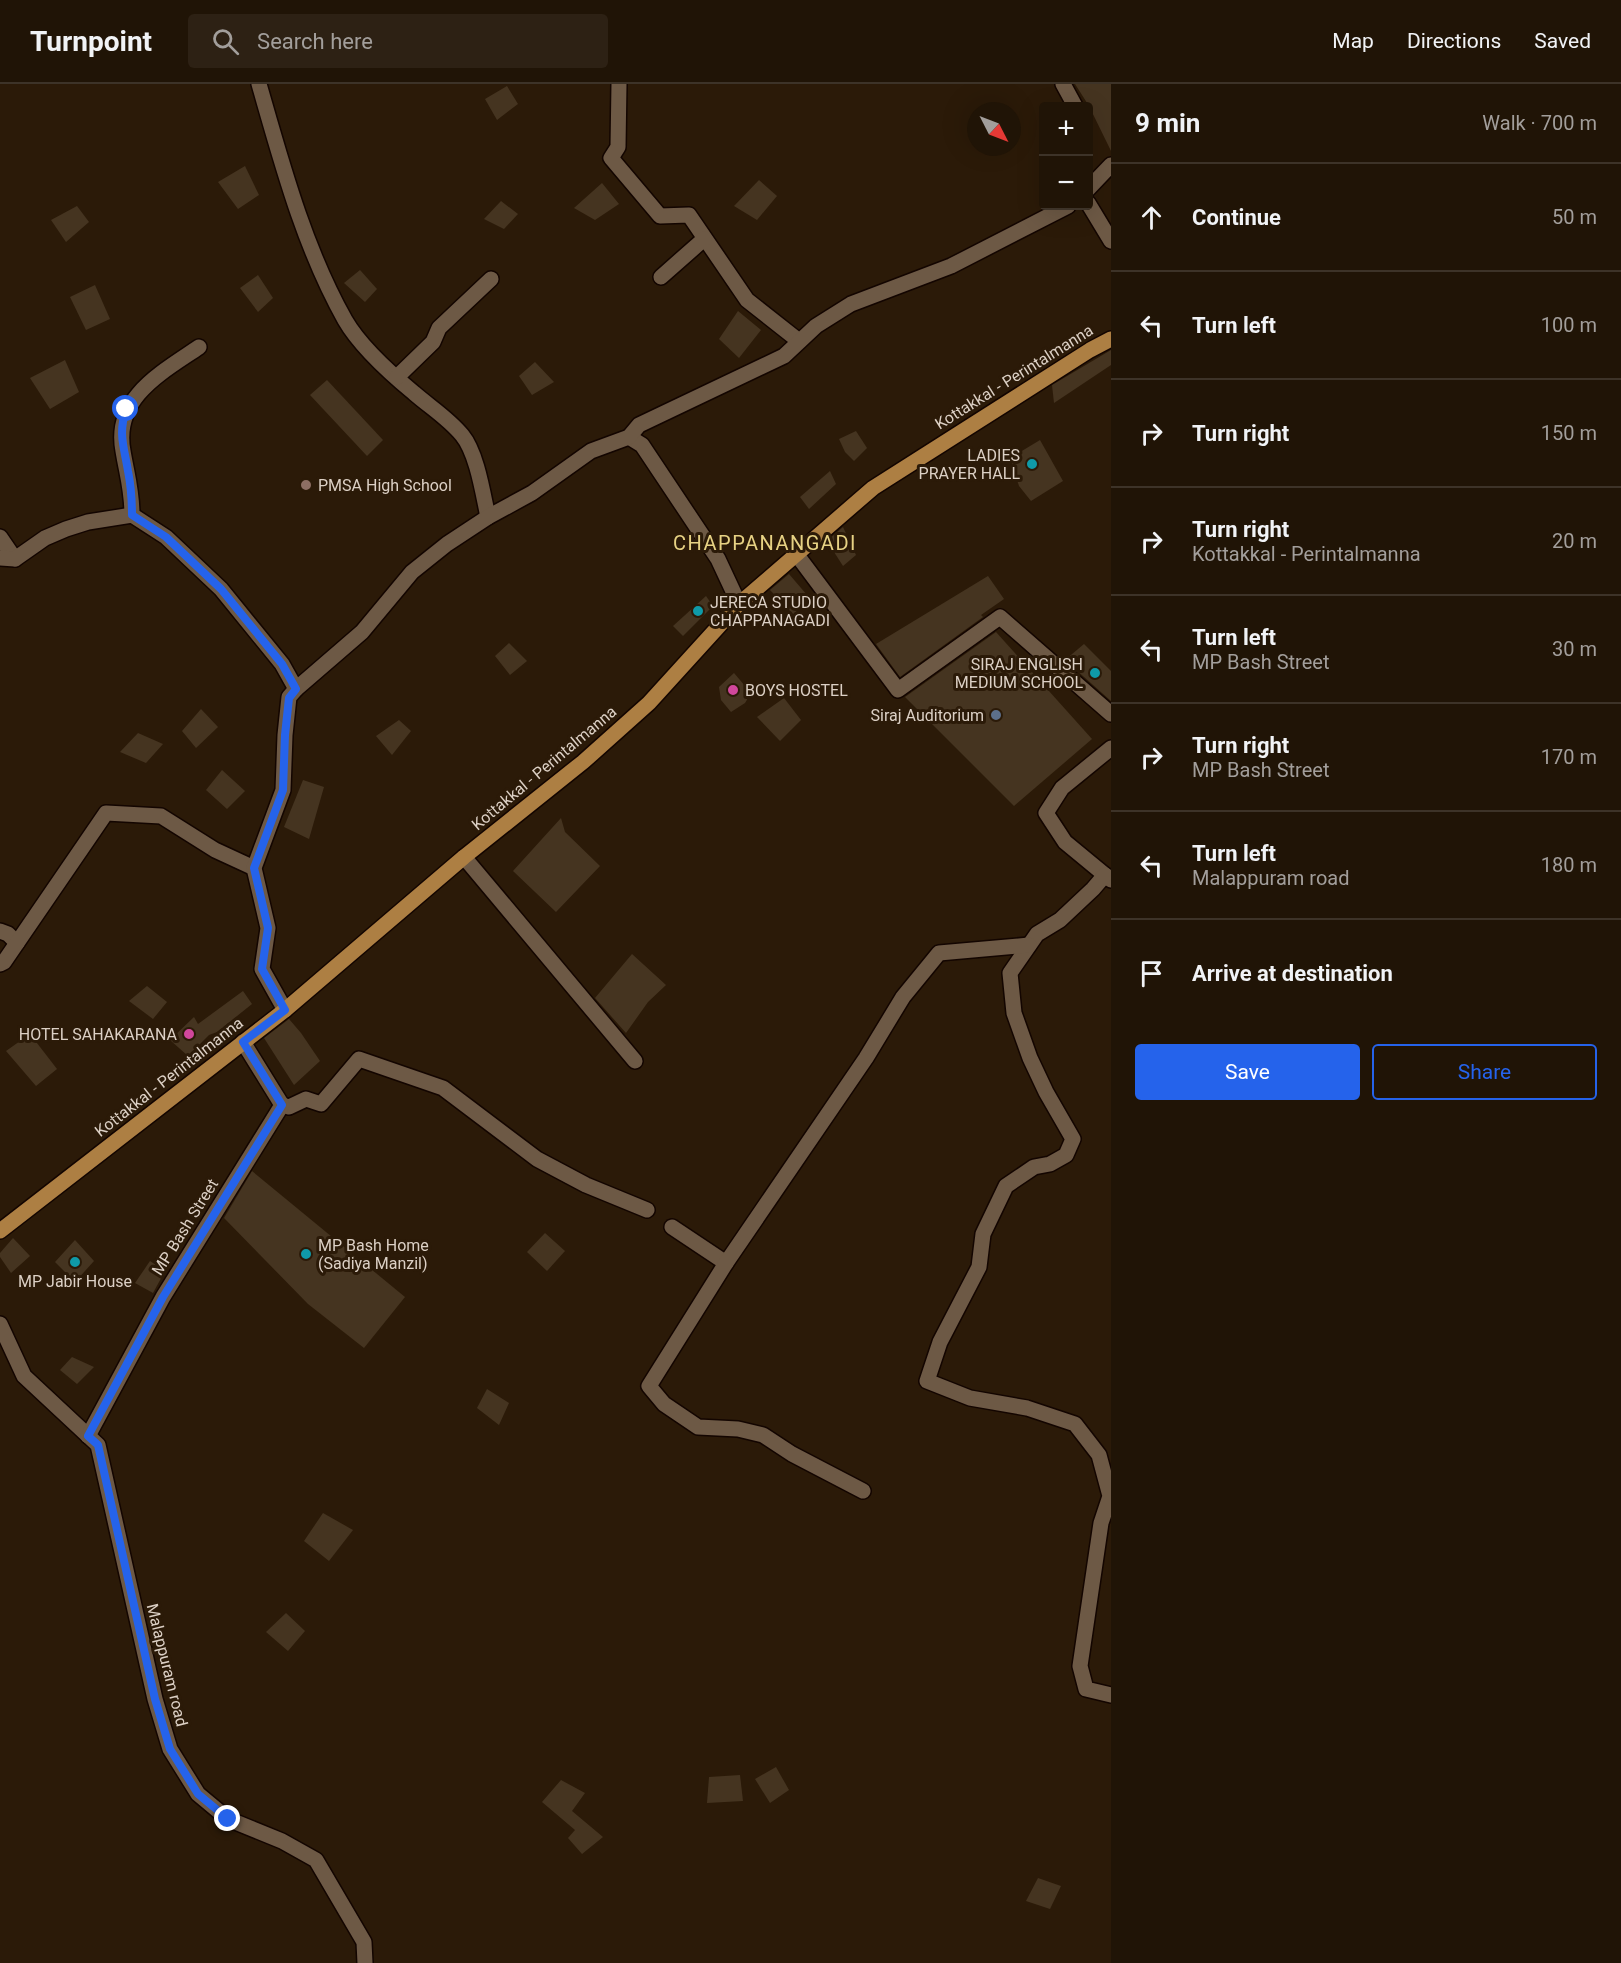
<!DOCTYPE html>
<meta charset="utf-8">
<style>
:root{--surface:#201406;--page:#2d2114;--text:#f1f3f6;--muted:#a29e9b;--line:#3d3328;--accent:#2563eb}
body{margin:0;font-family:Roboto,sans-serif;background:var(--page);color:var(--text)}
.controls{position:absolute;right:18px;top:18px;display:grid;overflow:hidden;border-radius:6px;box-shadow:0 6px 24px #0002}
.controls button{width:54px;height:54px;display:grid;place-items:center;padding:0;border:0;border-bottom:2px solid var(--line);background:var(--surface);color:var(--text);font:30px sans-serif}
.compass{position:absolute;left:967px;top:18px;width:54px;height:54px;border-radius:50%;background:var(--surface);box-shadow:0 6px 24px #0002;rotate:132deg}
.stop{position:absolute;width:18px;height:18px;margin:-14px;border:4px solid #2563eb;border-radius:50%;background:#fff}
.stop.end{background:#2563eb;border-color:#fff;box-shadow:0 2px 6px #0008}
.list{margin:0;padding:0;list-style:none}
h2{display:flex;justify-content:space-between;align-items:center;height:78px;margin:0;padding:0 24px;font-size:26px}
h2 small{font-size:20px;font-weight:400;color:var(--muted)}
.list li{display:grid;grid-template-columns:39px 1fr auto;gap:18px;align-items:center;box-sizing:border-box;height:108px;padding:0 24px;border-top:2px solid var(--line)}
.list b{display:block;font-size:22px;white-space:nowrap}
.list p{margin:0;font-size:20px;white-space:nowrap;color:var(--muted)}
.list em{font-size:20px;font-style:normal;color:var(--muted)}
.actions{display:flex;gap:12px;padding:18px 24px}
.actions a{flex:1;padding:14px 0;border:2px solid var(--accent);border-radius:6px;text-align:center;font-size:21px;color:var(--accent)}
.actions .main{background:var(--accent);color:#fff}
.icon{flex:none;width:33px;height:33px;fill:none;stroke:currentColor;stroke-width:2;stroke-linecap:round;stroke-linejoin:round}
.map{position:relative;flex:none;width:1111px;height:1879px;overflow:hidden}
header{display:flex;align-items:center;gap:36px;box-sizing:border-box;height:84px;padding:0 30px;background:var(--surface);border-bottom:2px solid var(--line)}
header strong{font-size:28px}
nav{display:flex;gap:33px;margin-inline-start:auto;font-size:21px}
.search{width:420px;height:54px;background:var(--page);display:flex;align-items:center;gap:15px;box-sizing:border-box;padding:0 21px;border-radius:6px;color:var(--muted);font-size:22px}
main{display:flex}
aside{flex:1;background:var(--surface)}
.map>svg:first-child{display:block}
.building{fill:#453420}
.lines{fill:none;stroke-linecap:round;stroke-linejoin:round}
.minor-casing{stroke:#130500;stroke-width:18}
.major-casing{stroke:#130500;stroke-width:18}
.minor{stroke:#6d5945;stroke-width:15}
.major{stroke:#ad7f43;stroke-width:15}
.route{stroke:#2563eb;stroke-width:8}
.culture-dot{fill:#0f9aa8;stroke:#2b1a08;stroke-width:2}
.education-dot{fill:#8d6e63;stroke:#2b1a08;stroke-width:2}
.hotel-dot{fill:#d1479c;stroke:#2b1a08;stroke-width:2}
.service-dot{fill:#5c6f8a;stroke:#2b1a08;stroke-width:2}
.labels{text-anchor:middle;dominant-baseline:central;stroke-width:6;stroke-linejoin:round;paint-order:stroke}
.street-label{font-size:16px;fill:#dcd0c5;stroke:#2b1a08}
.poi-label{font-size:16px;fill:#dcd0c5;stroke:#2b1a08;text-anchor:end}
.quarter-label{font-size:20px;letter-spacing:1.5px;fill:#e7d284;stroke:#2b1a08}
</style>
<header>
<strong>Turnpoint</strong>
<div class="search"><svg class="icon" aria-label="search" viewBox="0 0 24 24"><circle cx="10" cy="10" r="6"/><path d="M15 15l6 6"/></svg>Search here</div>
<nav><a>Map</a><a>Directions</a><a>Saved</a></nav>
</header>
<main>
<div class="map">
<svg width="1111" height="1879" viewBox="0 0 1111 1879">
<rect width="100%" height="100%" fill="#2b1a08"/>
<g class="building">
<polygon points="1075,0 1111,0 1111,67 1089,22"/>
<polygon points="507,2 518,20 497,36 485,15"/>
<polygon points="245,82 259,111 238,125 218,98"/>
<polygon points="759,96 777,112 757,136 734,122"/>
<polygon points="602,99 619,120 595,136 574,124"/>
<polygon points="501,117 518,130 504,145 484,135"/>
<polygon points="77,122 89,138 66,158 51,136"/>
<polygon points="360,186 377,205 365,218 344,199"/>
<polygon points="258,191 273,214 258,228 240,204"/>
<polygon points="95,201 110,235 86,246 70,213"/>
<polygon points="738,227 761,246 739,274 719,255"/>
<polygon points="1111,266 1111,281 1054,319 1052,301"/>
<polygon points="65,276 79,308 50,325 30,294"/>
<polygon points="535,278 554,298 532,311 519,292"/>
<polygon points="327,296 383,356 367,372 310,311"/>
<polygon points="856,347 867,364 854,377 845,368 839,355"/>
<polygon points="1040,356 1063,397 1031,417 1019,402 1010,374"/>
<polygon points="830,387 836,400 809,425 800,413"/>
<polygon points="843,443 856,471 843,482 827,457"/>
<polygon points="789,490 807,511 794,531 770,506"/>
<polygon points="988,492 1004,515 981,531 983,533 900,593 876,560"/>
<polygon points="706,512 713,522 683,552 673,542"/>
<polygon points="996,548 1092,655 1014,722 905,613"/>
<polygon points="509,559 527,577 510,591 495,572"/>
<polygon points="1084,560 1111,587 1111,617 1065,576"/>
<polygon points="734,589 751,609 745,619 731,628 721,616 719,603"/>
<polygon points="784,614 801,636 780,657 757,633"/>
<polygon points="201,625 218,643 196,664 182,647"/>
<polygon points="399,636 411,647 392,671 376,652"/>
<polygon points="138,649 163,660 146,679 120,668"/>
<polygon points="222,686 245,707 227,725 206,706"/>
<polygon points="303,696 324,703 309,755 284,743"/>
<polygon points="561,734 565,748 600,782 556,828 513,787"/>
<polygon points="632,870 666,901 648,918 626,949 595,914"/>
<polygon points="147,902 167,918 153,935 129,917"/>
<polygon points="243,907 252,920 217,948 209,951 188,972 170,956 194,933 198,940"/>
<polygon points="289,935 301,949 320,977 294,1001 264,954"/>
<polygon points="30,950 57,985 36,1002 6,967"/>
<polygon points="252,1087 405,1213 364,1264 308,1220 224,1134"/>
<polygon points="545,1149 565,1167 547,1187 527,1168"/>
<polygon points="13,1154 30,1172 11,1189 0,1173 0,1169"/>
<polygon points="75,1156 94,1177 75,1198 55,1178"/>
<polygon points="150,1177 165,1187 153,1209 135,1199"/>
<polygon points="72,1273 94,1283 77,1300 60,1286"/>
<polygon points="487,1305 509,1319 499,1341 477,1324"/>
<polygon points="323,1429 353,1446 329,1477 304,1457"/>
<polygon points="286,1529 305,1547 288,1567 266,1548"/>
<polygon points="776,1683 789,1706 770,1719 755,1695"/>
<polygon points="740,1691 743,1717 707,1719 709,1693"/>
<polygon points="561,1696 585,1709 572,1727 603,1753 582,1770 568,1754 575,1746 542,1718"/>
<polygon points="1038,1794 1061,1802 1050,1825 1026,1817"/>
</g>
<g class="lines">
<g class="minor-casing">
<g id="minor">
<path d="M 259,0 C 282,80 304,163 345,236 C 360,262 391,290 414,309 C 430,323 448,334 462,351 C 477,369 483,410 488,433"/>
<polyline points="619,0 618,63 611,74 660,132 689,131 747,216 799,257"/>
<polyline points="1063,0 1075,22"/>
<polyline points="1088,105 1111,81"/>
<polyline points="1088,119 1111,157"/>
<polyline points="661,193 704,155"/>
<polyline points="397,293 433,258 439,244 491,195"/>
<polyline points="629,353 642,361 718,475 739,520"/>
<path d="M 132,431 C 132,406 127,391 123,367 C 113,314 161,289 199,263"/>
<polyline points="0,453 15,475"/>
<polyline points="797,471 898,606 1000,533 1111,630"/>
<polyline points="0,474 15,475 45,454 66,445 88,438 132,431 166,453 221,505 282,580 296,605"/>
<polyline points="1111,664 1062,704 1046,729 1065,758 1111,796"/>
<polyline points="464,773 635,977"/>
<polyline points="1105,791 1093,805 1060,836 1037,850 1010,889 1014,929 1030,974 1046,1008 1073,1055 1066,1071 1050,1080 1034,1083 1006,1102 983,1150 979,1183 940,1258 927,1297 970,1314 1027,1324 1075,1340 1099,1371 1110,1412 1101,1439 1080,1582 1086,1605 1111,1611"/>
<polyline points="0,847 8,850 17,859"/>
<polyline points="0,880 4,878 106,729 161,732 215,766 254,784"/>
<polyline points="285,926 262,885 268,844 254,784 283,706 285,651 289,613 296,605 362,548 412,488 447,460 488,433 532,409 591,367 629,353 639,341 784,272 816,242 851,220 951,182 1068,122"/>
<polyline points="282,1021 289,1023 306,1015 321,1020 359,975 443,1004 537,1075 586,1101 647,1126"/>
<polyline points="672,1143 726,1179"/>
<polyline points="0,1240 24,1292 98,1361 155,1615 170,1665 198,1710 228,1735 282,1757 316,1776 364,1858 365,1879"/>
<polyline points="88,1352 163,1213 282,1021 243,958"/>
<polyline points="863,1407 792,1370 763,1351 738,1345 698,1343 664,1320 649,1302 726,1179 866,974 903,913 939,869 1029,861"/>
</g>
</g>
<g class="major-casing">
<polyline id="major" points="0,1147 285,926 464,773 583,678 649,619 739,520 873,404 1090,266 1111,255"/>
</g>
<use href="#minor" class="minor"/>
<use href="#major" class="major"/>
</g>
<g class="lines">
<path class="route" d="M 126,325 C 118,351 124,362 128,387 C 131,402 132,416 132,431 L 166,453 L 221,505 L 282,580 L 296,605 L 289,614 L 285,651 L 283,706 L 254,784 L 268,844 L 262,885 L 285,926 L 243,958 L 282,1021 L 163,1213 L 88,1352 L 98,1361 L 155,1615 L 170,1665 L 198,1710 L 228,1735"/>
</g>
<g class="culture-dot">
<circle cx="1032" cy="380" r="6"/>
<circle cx="698" cy="527" r="6"/>
<circle cx="1095" cy="589" r="6"/>
<circle cx="306" cy="1170" r="6"/>
<circle cx="75" cy="1178" r="6"/>
</g>
<circle class="education-dot" cx="306" cy="401" r="6"/>
<g class="hotel-dot">
<circle cx="733" cy="606" r="6"/>
<circle cx="189" cy="950" r="6"/>
</g>
<circle class="service-dot" cx="996" cy="631" r="6"/>
<g class="labels">
<g class="street-label">
<text transform="translate(1014 293) rotate(-32)">Kottakkal - Perintalmanna</text>
<text transform="translate(544 684) rotate(-40)">Kottakkal - Perintalmanna</text>
<text transform="translate(169 993) rotate(-38)">Kottakkal - Perintalmanna</text>
<text transform="translate(185 1143) rotate(-58)">MP Bash Street</text>
<text transform="translate(167 1581) rotate(76)">Malappuram road</text>
</g>
<g class="poi-label">
<text x="1020" y="371">LADIES<tspan x="1020" dy="18">PRAYER HALL</tspan></text>
<text x="318" y="401" text-anchor="start">PMSA High School</text>
<text x="710" y="518" text-anchor="start">JERECA STUDIO<tspan x="710" dy="18">CHAPPANAGADI</tspan></text>
<text x="1083" y="580">SIRAJ ENGLISH<tspan x="1083" dy="18">MEDIUM SCHOOL</tspan></text>
<text x="745" y="606" text-anchor="start">BOYS HOSTEL</text>
<text x="984" y="631">Siraj Auditorium</text>
<text x="177" y="950">HOTEL SAHAKARANA</text>
<text x="318" y="1161" text-anchor="start">MP Bash Home<tspan x="318" dy="18">(Sadiya Manzil)</tspan></text>
<text x="75" y="1197" text-anchor="middle">MP Jabir House</text>
</g>
<g class="quarter-label">
<text x="765" y="459">CHAPPANANGADI</text>
</g>
</g>
</svg>
<div class="controls">
<button>+</button>
<button>−</button>
</div>
<svg class="compass" viewBox="-18 -18 36 36"><path d="M0-13l5 13h-10z" fill="#e53935"/><path d="M0 13l5-13h-10z" fill="#a29e9b"/></svg>
<div class="stop" style="left:126px;top:325px"></div>
<div class="stop end" style="left:228px;top:1735px"></div>
</div>
<aside>
<h2>9 min<small>Walk · 700 m</small></h2>
<ul class="list">
<li><svg class="icon" aria-label="ahead" viewBox="0 0 24 24"><path d="M12 20V5M6 11l6-6 6 6"/></svg><div><b>Continue</b></div><em>50 m</em></li>
<li><svg class="icon" aria-label="left" viewBox="0 0 24 24"><path d="M17 20v-9H6M10 6l-5 5 5 5"/></svg><div><b>Turn left</b></div><em>100 m</em></li>
<li><svg class="icon" aria-label="right" viewBox="0 0 24 24"><path d="M7 20v-9h11M14 6l5 5-5 5"/></svg><div><b>Turn right</b></div><em>150 m</em></li>
<li><svg class="icon" aria-label="right" viewBox="0 0 24 24"><path d="M7 20v-9h11M14 6l5 5-5 5"/></svg><div><b>Turn right</b><p>Kottakkal - Perintalmanna</p></div><em>20 m</em></li>
<li><svg class="icon" aria-label="left" viewBox="0 0 24 24"><path d="M17 20v-9H6M10 6l-5 5 5 5"/></svg><div><b>Turn left</b><p>MP Bash Street</p></div><em>30 m</em></li>
<li><svg class="icon" aria-label="right" viewBox="0 0 24 24"><path d="M7 20v-9h11M14 6l5 5-5 5"/></svg><div><b>Turn right</b><p>MP Bash Street</p></div><em>170 m</em></li>
<li><svg class="icon" aria-label="left" viewBox="0 0 24 24"><path d="M17 20v-9H6M10 6l-5 5 5 5"/></svg><div><b>Turn left</b><p>Malappuram road</p></div><em>180 m</em></li>
<li><svg class="icon" aria-label="arrive" viewBox="0 0 24 24"><path d="M6 21V4h12l-3 4 3 4H6"/></svg><div><b>Arrive at destination</b></div></li>
</ul>
<div class="actions"><a class="main">Save</a><a>Share</a></div>
</aside>
</main>
